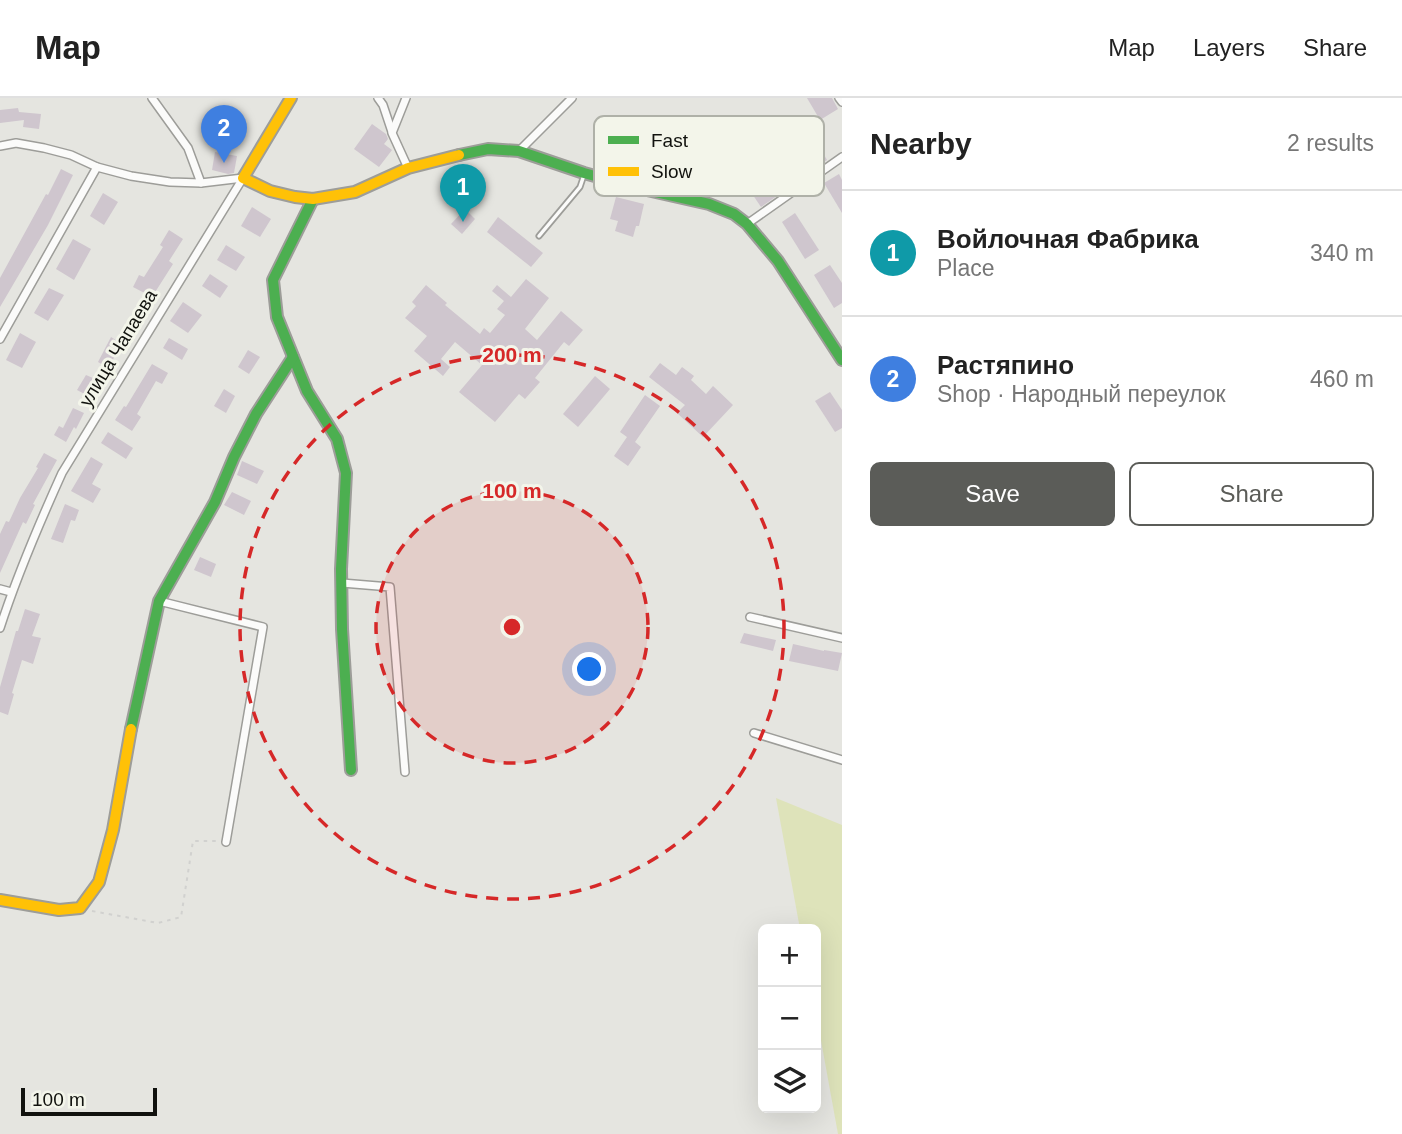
<!DOCTYPE html>
<meta charset="utf-8">
<style>
:root{--surface:#fff;--page:#f2f2f2;--text:#222;--muted:#767676;--line:#e0e0e0;--accent:#5b5c58}
body{margin:0;font-family:Arial,sans-serif;background:var(--page);color:var(--text)}
.controls{position:absolute;right:21px;bottom:21px;display:grid;overflow:hidden;border-radius:10px;box-shadow:0 7px 28px #0002}
.controls button{width:63px;height:63px;display:grid;place-items:center;padding:0;border:0;border-bottom:2px solid var(--line);background:var(--surface);color:var(--text);font:35px sans-serif}
.scale{position:absolute;left:21px;bottom:18px;width:136px;box-sizing:border-box;padding-left:7px;border:4px solid #11120e;border-top:0;font-size:19px;line-height:24px;white-space:nowrap;color:#11120e;-webkit-text-stroke:5px #f3f5ea;paint-order:stroke}
.you{position:absolute;left:590px;top:572px;width:24px;height:24px;margin:-18px;border:5px solid #fff;border-radius:50%;background:#1a73e8;box-shadow:0 0 0 10px #1a73e833}
.badge{display:grid;place-items:center;width:46px;height:46px;border-radius:50%;background:var(--accent);color:#fff;font-size:23px;font-weight:700}
.pin{position:absolute;translate:-50% -58px;filter:drop-shadow(0 2px 4px #0008)}
.pin::after{content:'';position:absolute;top:37px;width:24px;height:21px;background:inherit;clip-path:polygon(0 0,100% 0,50% 100%)}
.list{margin:0;padding:0;list-style:none}
h2{display:flex;justify-content:space-between;align-items:center;height:91px;margin:0;padding:0 28px;font-size:30px}
h2 small{font-size:23px;font-weight:400;color:var(--muted)}
.list li{display:grid;grid-template-columns:46px 1fr auto;gap:21px;align-items:center;box-sizing:border-box;height:126px;padding:0 28px;border-top:2px solid var(--line)}
.list b{display:block;font-size:26px;white-space:nowrap}
.list p{margin:0;font-size:23px;white-space:nowrap;color:var(--muted)}
.list em{font-size:23px;font-style:normal;color:var(--muted)}
.actions{display:flex;gap:14px;padding:21px 28px}
.actions a{flex:1;padding:16px 0;border:2px solid var(--accent);border-radius:10px;text-align:center;font-size:24px;color:var(--accent)}
.actions .main{background:var(--accent);color:#fff}
.icon{flex:none;width:38px;height:38px;fill:none;stroke:currentColor;stroke-width:2;stroke-linecap:round;stroke-linejoin:round}
.map{position:relative;flex:none;width:842px;height:1036px;overflow:hidden}
header{display:flex;align-items:center;gap:42px;box-sizing:border-box;height:98px;padding:0 35px;background:var(--surface);border-bottom:2px solid var(--line)}
header strong{font-size:33px}
nav{display:flex;gap:38px;margin-inline-start:auto;font-size:24px}
main{display:flex}
aside{flex:1;background:var(--surface)}
.map>svg:first-child{display:block}
.green{fill:#dee3ba}
.building{fill:#cfc6ce}
.lines{fill:none;stroke-linecap:round;stroke-linejoin:round}
.lane-casing{stroke:#9d9d99;stroke-width:7}
.street-casing{stroke:#9d9d99;stroke-width:10}
.fast-casing{stroke:#9d9d99;stroke-width:14}
.slow-casing{stroke:#9d9d99;stroke-width:14}
.path{stroke:#d1d1cf;stroke-width:2;stroke-dasharray:3.5 5;stroke-linecap:butt}
.lane{stroke:#fbfbfa;stroke-width:3.5}
.street{stroke:#fbfbfa;stroke-width:7}
.fast{stroke:#4caf50;stroke-width:10}
.slow{stroke:#ffc107;stroke-width:10}
.ring{fill:none;stroke:#d62828;stroke-width:3.5;stroke-dasharray:12 9}
.labels{text-anchor:middle;dominant-baseline:central;stroke-width:6;stroke-linejoin:round;paint-order:stroke}
.street-label{font-size:19px;fill:#11120e;stroke:#f3f5ea}
.key{fill:#f3f5ea;stroke:#afb1a8;stroke-width:2}
.key-label{font-size:19px;fill:#11120e}
.centre{fill:#d62828;stroke:#f3f5ea;stroke-width:3.5}
.ring-label{font-size:21px;text-anchor:middle;font-weight:bold;fill:#d62828;stroke:#f3f5ea;stroke-width:6;stroke-linejoin:round;paint-order:stroke}
</style>
<header>
<strong>Map</strong>
<nav><a>Map</a><a>Layers</a><a>Share</a></nav>
</header>
<main>
<div class="map">
<svg width="842" height="1036" viewBox="0 0 842 1036">
<rect width="100%" height="100%" fill="#e5e5e0"/>
<polygon class="green" points="776,700 842,727 842,1036 838,1036 816,915 816,831 800,831"/>
<g class="building">
<polygon points="807,0 832,0 838,11 820,22"/>
<polygon points="18,10 19,14 41,16 39,31 23,29 24,22 0,25 0,12"/>
<polygon points="372,26 386,36 388,41 384,46 392,52 379,69 354,51"/>
<polygon points="810,32 827,62 815,70 798,39"/>
<polygon points="760,47 787,91 761,109 734,69"/>
<polygon points="215,54 237,58 234,75 228,76 212,72"/>
<polygon points="61,71 73,77 48,127 0,209 0,180 46,96 48,97"/>
<polygon points="839,76 842,82 842,115 824,85"/>
<polygon points="103,95 118,104 104,127 90,118"/>
<polygon points="616,99 644,106 639,128 636,128 633,139 615,133 618,123 610,121"/>
<polygon points="252,109 271,121 260,139 241,128"/>
<polygon points="465,111 475,121 462,136 451,126"/>
<polygon points="795,115 819,152 805,161 782,124"/>
<polygon points="498,119 543,155 531,169 487,134"/>
<polygon points="169,132 183,141 169,163 173,166 152,199 133,189 139,177 144,179 163,149 160,147"/>
<polygon points="73,141 91,151 74,182 56,171"/>
<polygon points="226,147 245,159 236,173 217,162"/>
<polygon points="830,167 842,185 842,205 834,210 814,177"/>
<polygon points="210,176 228,188 220,200 202,188"/>
<polygon points="526,181 549,200 525,231 537,242 561,213 583,232 569,248 564,244 535,280 540,284 525,301 519,296 495,324 459,294 482,267 455,244 441,261 450,269 443,278 414,253 427,238 405,220 416,208 412,204 426,187 447,205 445,207 480,236 484,230 490,235 505,217 497,211 504,203 492,193 497,187 511,199"/>
<polygon points="49,190 64,197 48,223 34,215"/>
<polygon points="183,204 202,217 188,235 170,223"/>
<polygon points="20,235 36,244 22,270 6,262"/>
<polygon points="111,239 122,246 108,270 98,264"/>
<polygon points="169,240 188,251 182,262 163,250"/>
<polygon points="248,252 260,259 249,276 238,269"/>
<polygon points="660,265 676,277 682,269 694,278 691,282 706,296 713,288 733,307 703,339 677,315 685,307 649,279"/>
<polygon points="152,266 168,275 162,286 156,283 137,316 141,319 132,333 115,322 124,308 126,309"/>
<polygon points="86,277 100,283 92,300 77,292"/>
<polygon points="595,278 610,291 578,329 563,316"/>
<polygon points="224,291 235,298 226,315 214,308"/>
<polygon points="830,294 842,312 842,330 835,334 815,303"/>
<polygon points="645,297 660,308 635,344 641,349 628,368 614,358 627,339 620,334"/>
<polygon points="73,310 84,315 76,331 74,329 66,344 54,337 59,328 63,330"/>
<polygon points="108,334 133,350 126,361 101,345"/>
<polygon points="44,355 57,362 33,406 35,407 26,426 23,424 0,475 0,436 6,423 9,424 20,400 38,370 36,369"/>
<polygon points="91,359 103,366 92,386 101,391 93,405 71,393"/>
<polygon points="242,363 264,373 257,386 237,377"/>
<polygon points="232,394 251,403 244,417 224,407"/>
<polygon points="65,406 79,412 75,423 71,422 63,445 51,441"/>
<polygon points="200,459 216,466 211,479 194,472"/>
<polygon points="25,511 40,516 32,538 41,540 33,566 22,562 12,595 14,596 8,617 0,614 0,589 16,533 18,533"/>
<polygon points="744,535 776,542 773,553 740,545"/>
<polygon points="793,546 824,553 824,552 842,555 838,573 789,563"/>
</g>
<g class="lines">
<g class="lane-casing">
<polyline id="lane" points="539,138 580,89 584,77"/>
</g>
<g class="street-casing">
<g id="street">
<polyline points="152,0 188,50 201,85"/>
<polyline points="378,0 383,7 392,34"/>
<polyline points="406,0 392,35 408,70"/>
<polyline points="839,0 842,4"/>
<polyline points="0,48 16,45 44,50 71,57 97,69 131,78 170,84 201,85 243,80"/>
<polyline points="519,53 572,0"/>
<polyline points="747,126 842,59"/>
<polyline points="0,241 97,69"/>
<polyline points="342,485 390,489 405,674"/>
<polyline points="0,491 11,494"/>
<polyline points="159,503 263,529 226,744"/>
<polyline points="750,519 842,540"/>
<path d="M 0,530 C 17,477 39,426 62,375 L 243,80"/>
<polyline points="754,635 842,662"/>
</g>
</g>
<g class="fast-casing">
<g id="fast">
<polyline points="459,57 488,51 519,53 584,75 638,90 709,106 734,116 747,126 778,163 842,262"/>
<polyline points="313,101 273,182 277,219 307,293 337,341 346,375 341,471 342,531 351,672"/>
<polyline points="131,631 159,503 215,404 234,359 256,316 293,259"/>
</g>
</g>
<g class="slow-casing">
<g id="slow">
<polyline points="291,0 243,80 270,93 295,99 313,101 355,94 408,70 459,57"/>
<polyline points="0,802 59,812 80,810 99,784 113,732 131,631"/>
</g>
</g>
<polyline class="path" points="92,813 158,825 181,819 193,743 219,743"/>
<use href="#lane" class="lane"/>
<use href="#street" class="street"/>
<use href="#fast" class="fast"/>
<use href="#slow" class="slow"/>
</g>
<circle cx="512" cy="529" r="136" fill="#d62828" fill-opacity=".12"/>
<g class="ring">
<circle cx="512" cy="529" r="136"/>
<circle cx="512" cy="529" r="272"/>
</g>
<g class="labels">
<g class="street-label">
<text transform="translate(118 250) rotate(-59)">улица Чапаева</text>
</g>
</g>
<rect x="594" y="18" width="230" height="80" rx="10" class="key"/>
<rect x="608" y="38" width="31" height="8" fill="#4caf50"/>
<rect x="608" y="69" width="31" height="9" fill="#ffc107"/>
<g class="key-label">
<text x="651" y="49">Fast</text>
<text x="651" y="80">Slow</text>
</g>
<circle cx="512" cy="529" r="10" class="centre"/>
<g class="ring-label">
<text x="512" y="264">200 m</text>
<text x="512" y="400">100 m</text>
</g>
</svg>
<div class="controls">
<button>+</button>
<button>−</button>
<button><svg class="icon" aria-label="layers" viewBox="0 0 24 24"><path d="M12 4l9 5-9 5-9-5zM3 14l9 5 9-5"/></svg></button>
</div>
<div class="scale">100 m</div>
<div class="you"></div>
<div class="pin badge" style="left:463px;top:124px;background:#0f9aa8">1</div>
<div class="pin badge" style="left:224px;top:65px;background:#3f7fe0">2</div>
</div>
<aside>
<h2>Nearby<small>2 results</small></h2>
<ul class="list">
<li><span class="badge" style="background:#0f9aa8">1</span><div><b>Войлочная Фабрика</b><p>Place</p></div><em>340 m</em></li>
<li><span class="badge" style="background:#3f7fe0">2</span><div><b>Растяпино</b><p>Shop · Народный переулок</p></div><em>460 m</em></li>
</ul>
<div class="actions"><a class="main">Save</a><a>Share</a></div>
</aside>
</main>
